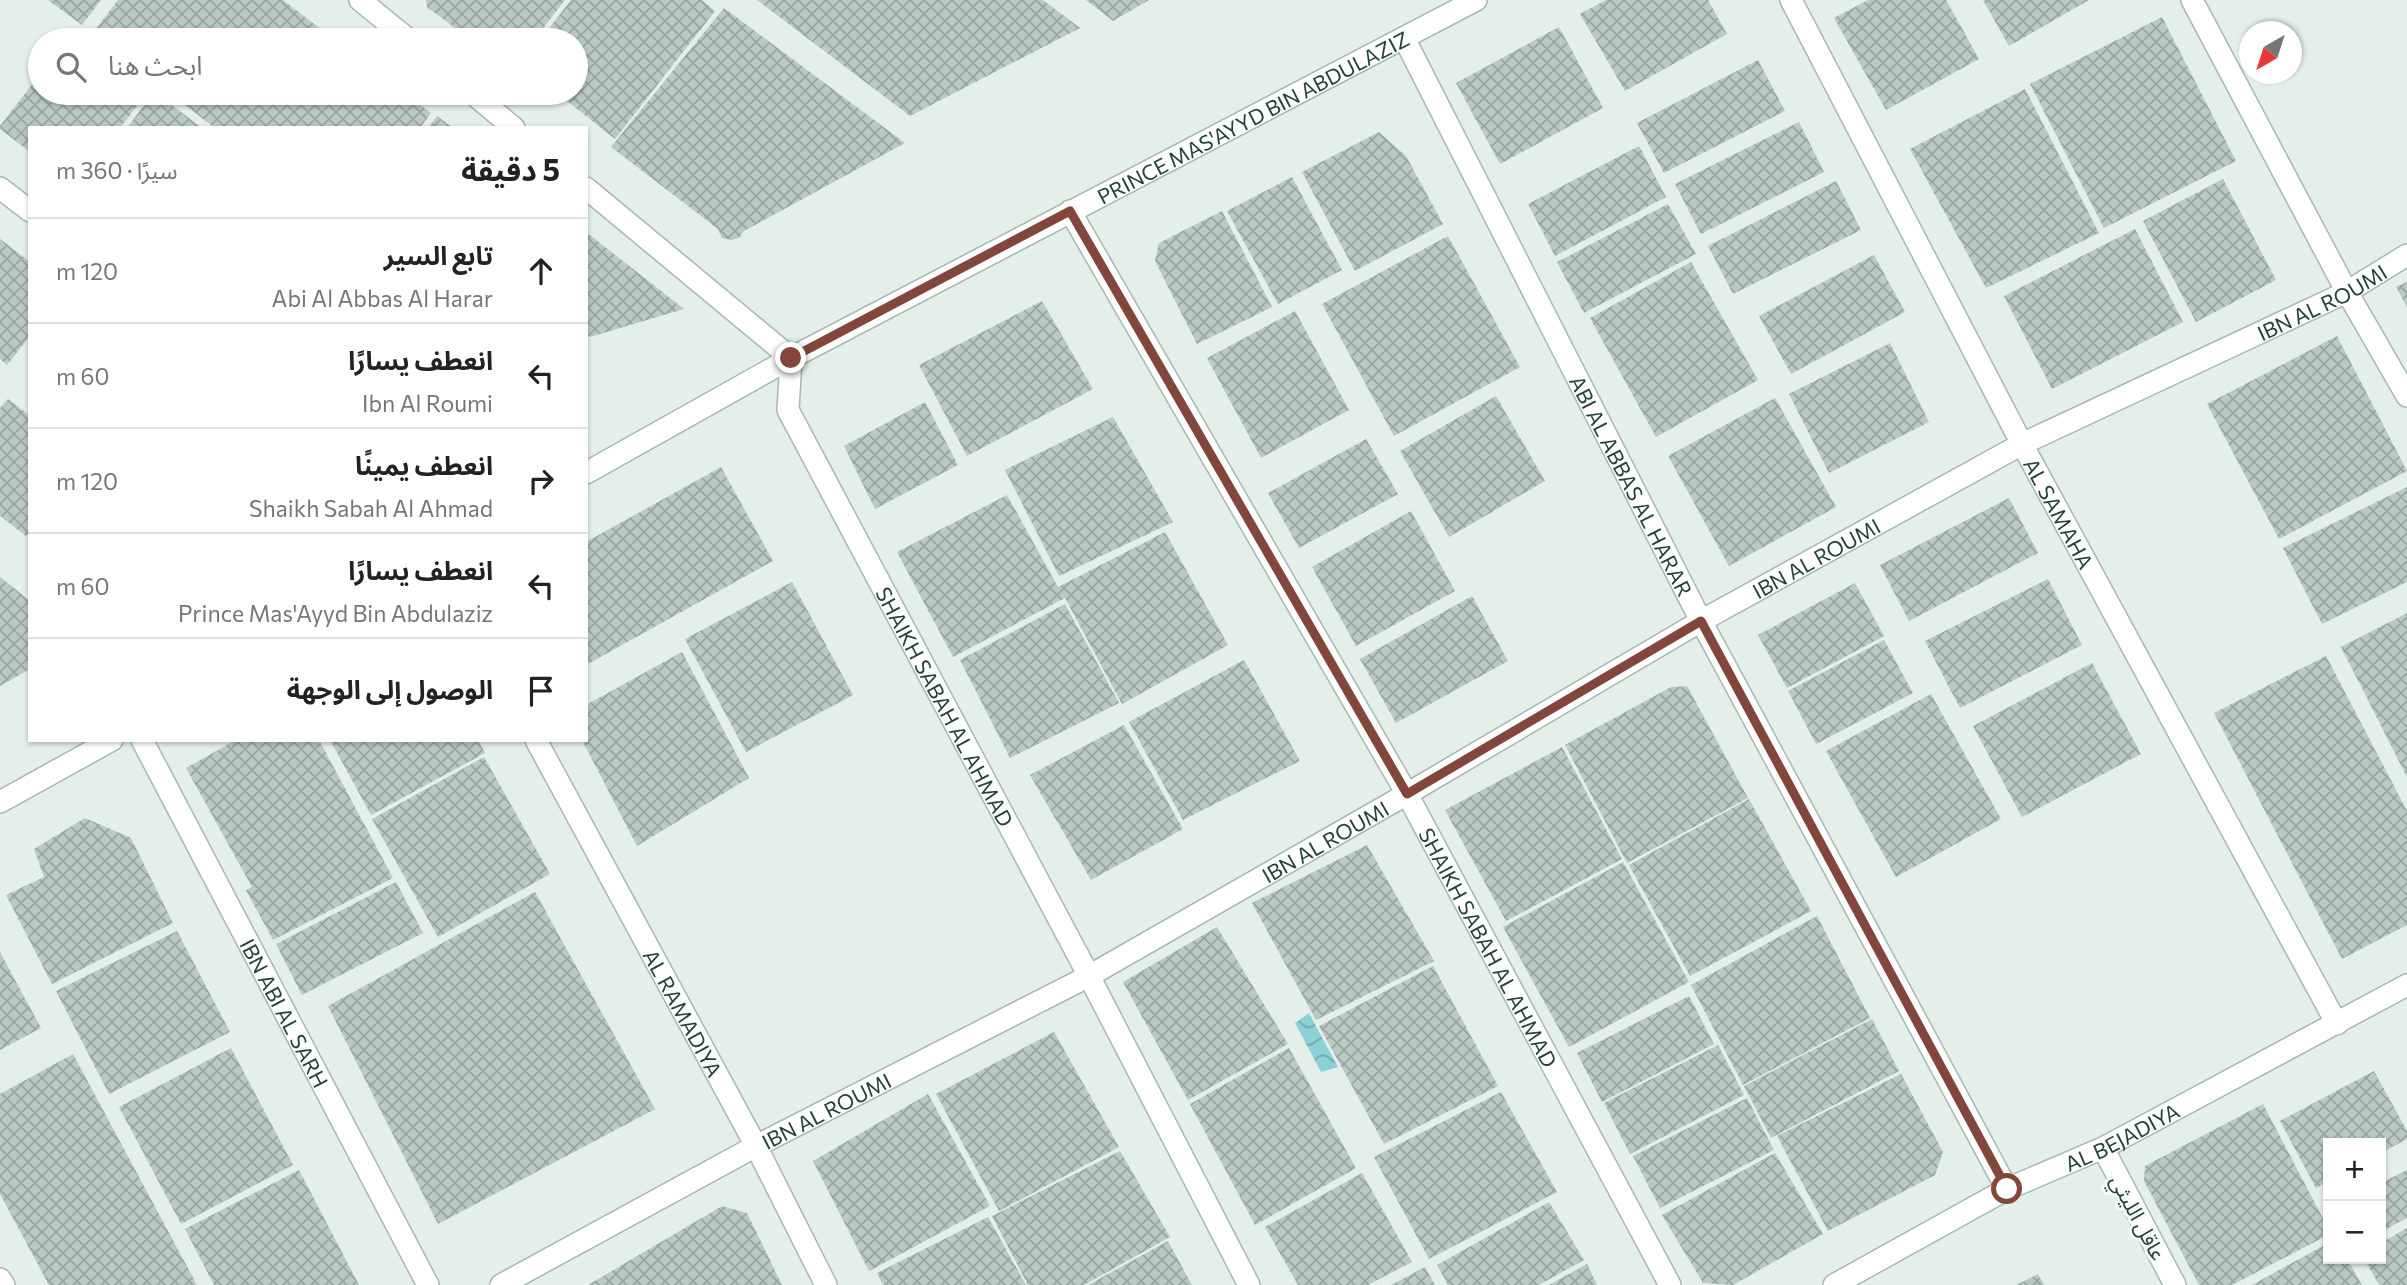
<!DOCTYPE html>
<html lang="ar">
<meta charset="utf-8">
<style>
:root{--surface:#fff;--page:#f6f6f6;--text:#222;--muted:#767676;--line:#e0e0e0}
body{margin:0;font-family:Commissioner,"Noto Sans Arabic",sans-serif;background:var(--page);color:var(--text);direction:rtl}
.controls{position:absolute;right:21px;bottom:21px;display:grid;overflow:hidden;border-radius:0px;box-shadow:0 2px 5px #0004}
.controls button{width:63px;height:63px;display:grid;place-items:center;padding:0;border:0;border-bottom:2px solid var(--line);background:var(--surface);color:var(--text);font:35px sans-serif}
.compass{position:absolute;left:2239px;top:21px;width:63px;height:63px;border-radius:50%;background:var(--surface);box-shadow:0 2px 5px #0004;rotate:219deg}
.stop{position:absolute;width:21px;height:21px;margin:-16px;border:5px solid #83463b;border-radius:50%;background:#fff}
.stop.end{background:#83463b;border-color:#fff;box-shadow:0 2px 7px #0008}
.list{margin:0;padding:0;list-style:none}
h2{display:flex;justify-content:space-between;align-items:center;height:91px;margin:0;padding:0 28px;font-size:30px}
h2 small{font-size:23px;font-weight:400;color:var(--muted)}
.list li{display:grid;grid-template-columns:46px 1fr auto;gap:21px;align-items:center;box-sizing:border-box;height:105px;padding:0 28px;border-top:2px solid var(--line)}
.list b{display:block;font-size:26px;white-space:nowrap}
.list p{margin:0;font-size:23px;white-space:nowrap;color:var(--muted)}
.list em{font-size:23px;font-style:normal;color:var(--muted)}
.icon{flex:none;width:38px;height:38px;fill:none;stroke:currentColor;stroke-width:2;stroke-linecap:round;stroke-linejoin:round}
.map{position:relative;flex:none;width:2407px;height:1285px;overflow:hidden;direction:ltr}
.search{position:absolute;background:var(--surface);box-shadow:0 2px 5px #0004;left:28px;top:28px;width:560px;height:77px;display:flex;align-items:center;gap:18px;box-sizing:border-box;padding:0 24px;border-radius:38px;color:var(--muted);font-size:26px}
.panel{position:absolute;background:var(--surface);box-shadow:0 2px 5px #0004;left:28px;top:126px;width:560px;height:616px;border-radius:0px;direction:rtl}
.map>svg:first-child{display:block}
.water{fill:url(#water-waves)}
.building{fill:url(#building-cross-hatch)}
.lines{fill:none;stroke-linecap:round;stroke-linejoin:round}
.minor-casing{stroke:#a7b8b1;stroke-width:24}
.tertiary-casing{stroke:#a7b8b1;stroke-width:24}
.minor{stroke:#fff;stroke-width:21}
.tertiary{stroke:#fff;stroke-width:21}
.route{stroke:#83463b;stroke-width:9}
.labels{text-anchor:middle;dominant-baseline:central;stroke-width:6;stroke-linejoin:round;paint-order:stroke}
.street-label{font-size:21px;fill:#234237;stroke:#f6fbf8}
</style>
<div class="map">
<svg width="2407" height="1285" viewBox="0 0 2407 1285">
<defs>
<pattern id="water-waves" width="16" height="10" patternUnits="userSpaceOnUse" patternTransform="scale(1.75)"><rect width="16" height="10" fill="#8bd1d6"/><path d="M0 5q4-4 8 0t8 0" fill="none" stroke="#71abae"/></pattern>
<pattern id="building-cross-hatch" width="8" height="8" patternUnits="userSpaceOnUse" patternTransform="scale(1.75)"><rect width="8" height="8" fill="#bacac2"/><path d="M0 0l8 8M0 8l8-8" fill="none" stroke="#97a69e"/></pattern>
</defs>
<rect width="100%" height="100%" fill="#e5efea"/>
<polygon class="water" points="1309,1013 1338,1067 1321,1072 1295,1023"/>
<g class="building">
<polygon points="48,0 101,0 82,25"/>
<polygon points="118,0 283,0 335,40 101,40 92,34"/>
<polygon points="426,0 565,0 534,40 471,40 427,7"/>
<polygon points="571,0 702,0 715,11 615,139 557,93 576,93 576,40 540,40"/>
<polygon points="757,0 1043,0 1080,28 910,116"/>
<polygon points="1086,0 1149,0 1113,21"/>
<polygon points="1606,0 1708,0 1727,34 1625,91 1580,14"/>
<polygon points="1868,0 1946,0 1979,59 1886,110 1834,18"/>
<polygon points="1983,0 2089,0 2009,46"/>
<polygon points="724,8 905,143 744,231 739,238 732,240 722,238 718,229 611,147"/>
<polygon points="2162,17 2236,161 2104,228 2030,84"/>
<polygon points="1559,27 1603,108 1500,164 1456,83"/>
<polygon points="1758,60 1785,111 1664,173 1637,123"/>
<polygon points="40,74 40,93 147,93 120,128 30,128 30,152 0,129 0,126"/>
<polygon points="2025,89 2099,233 1986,288 1910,149"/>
<polygon points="153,93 156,93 202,128 127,128"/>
<polygon points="169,93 404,93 431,113 420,128 215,128"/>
<polygon points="437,116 453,128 428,128"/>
<polygon points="1799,122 1824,172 1701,234 1675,184"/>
<polygon points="1379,132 1406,156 1443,224 1355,271 1302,172"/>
<polygon points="1639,146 1666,197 1555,256 1528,204"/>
<polygon points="1292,177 1342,270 1278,304 1227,211"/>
<polygon points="2223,179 2276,280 2196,322 2143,221"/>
<polygon points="1836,181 1861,230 1733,294 1708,246"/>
<polygon points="1668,204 1696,254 1584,313 1557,262"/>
<polygon points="1222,211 1272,307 1197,344 1155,261 1159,243"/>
<polygon points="2135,229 2183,322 2052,389 2004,296"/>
<polygon points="586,232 684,309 590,337 586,334"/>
<polygon points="1448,236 1520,367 1394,436 1322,304"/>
<polygon points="0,239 30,262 30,336 7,365 0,359"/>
<polygon points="1874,255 1905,312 1791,374 1759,316"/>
<polygon points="1691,262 1758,380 1656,437 1590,318"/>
<polygon points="2407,282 2407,307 2396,287"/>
<polygon points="1042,301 1093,389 967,456 919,365"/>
<polygon points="1295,311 1349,410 1261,458 1207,358"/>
<polygon points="2337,336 2407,471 2279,539 2207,404"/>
<polygon points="1890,343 1929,422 1829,473 1789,394"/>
<polygon points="1496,396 1545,481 1449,537 1400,451"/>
<polygon points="1775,398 1836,507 1729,566 1668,456"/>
<polygon points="8,399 30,416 30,531 26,536 0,516 0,408"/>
<polygon points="925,402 958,465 875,509 844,446"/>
<polygon points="1113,417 1173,522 1059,576 1005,470"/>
<polygon points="1366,439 1398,494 1299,548 1268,493"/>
<polygon points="721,467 773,561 586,665 586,542"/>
<polygon points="2407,487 2407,582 2322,624 2283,548"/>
<polygon points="1007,495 1058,587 1165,532 1228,645 1122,704 1065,598 953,657 897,552"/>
<polygon points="2009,498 2038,553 1909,621 1880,565"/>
<polygon points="1411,511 1455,591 1356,646 1312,567"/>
<polygon points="0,577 30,601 30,669 0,686"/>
<polygon points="2048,579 2082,645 1960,708 1925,641"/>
<polygon points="792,582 853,695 746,752 685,639"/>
<polygon points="1855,583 1884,636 1787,688 1758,635"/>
<polygon points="1472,596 1508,661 1396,723 1360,659"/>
<polygon points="1065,604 1119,703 1010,758 960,660"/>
<polygon points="2407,613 2407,777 2341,647"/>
<polygon points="1884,640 1913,693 1816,744 1788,691"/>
<polygon points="682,652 749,778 637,846 582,740 586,740 586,705"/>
<polygon points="2326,656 2407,811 2407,925 2342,959 2214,713"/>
<polygon points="1244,660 1300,761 1183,820 1129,722"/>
<polygon points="2092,663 2141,754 2022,817 1973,726"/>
<polygon points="1687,686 1748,798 1627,863 1565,745 1671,687"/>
<polygon points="1931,694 2001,819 1896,877 1826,751"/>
<polygon points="1124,725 1183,829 1091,880 1030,775"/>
<polygon points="236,740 319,740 393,878 273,940 246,890 252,887 186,768"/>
<polygon points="330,740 478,740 485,753 371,815"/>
<polygon points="1562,747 1622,859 1506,921 1445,810"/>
<polygon points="484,757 550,874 438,937 372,819"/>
<polygon points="1749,799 1811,911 1690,976 1629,865"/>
<polygon points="85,818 131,838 173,923 52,984 6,895 44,877 34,849"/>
<polygon points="1367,845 1434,961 1316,1020 1252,903"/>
<polygon points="1623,862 1689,982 1569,1047 1503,927"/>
<polygon points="396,882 423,933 302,995 276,944"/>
<polygon points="535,892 655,1109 438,1224 328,1006"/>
<polygon points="1817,916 1870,1018 1743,1085 1691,985"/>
<polygon points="1217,927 1288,1044 1188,1100 1123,982"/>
<polygon points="177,931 230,1032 109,1094 56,991"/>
<polygon points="0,952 41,1028 0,1050"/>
<polygon points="1433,966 1498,1086 1384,1144 1319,1026"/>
<polygon points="1689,996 1714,1044 1602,1102 1577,1053"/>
<polygon points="1872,1019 1899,1071 1771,1138 1744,1086"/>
<polygon points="1054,1032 1119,1147 999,1211 936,1094"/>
<polygon points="1718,1045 1744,1095 1630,1154 1604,1103"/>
<polygon points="231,1048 293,1165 181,1224 119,1107"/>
<polygon points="1289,1048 1356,1168 1255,1225 1190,1104"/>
<polygon points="73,1054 197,1285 49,1285 0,1194 0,1094"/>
<polygon points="2374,1071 2407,1131 2407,1139 2381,1153 2381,1143 2328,1143 2328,1182 2316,1188 2280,1121"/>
<polygon points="1901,1074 1943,1152 1935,1175 1828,1231 1777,1136"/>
<polygon points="1501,1092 1557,1192 1429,1259 1374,1157"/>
<polygon points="928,1094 990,1206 869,1271 813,1161"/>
<polygon points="1747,1098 1774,1150 1660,1208 1633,1156"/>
<polygon points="2263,1104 2328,1228 2328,1235 2232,1285 2199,1285 2144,1181 2145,1166"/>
<polygon points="1120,1151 1170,1237 1084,1285 1028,1285 992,1216"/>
<polygon points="1775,1153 1823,1234 1733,1285 1703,1283 1662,1215"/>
<polygon points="299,1170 359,1285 214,1285 185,1229"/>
<polygon points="2407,1170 2407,1218 2381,1232 2381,1183"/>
<polygon points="1362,1173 1412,1262 1368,1285 1298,1285 1265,1227"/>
<polygon points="1549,1202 1584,1260 1539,1285 1448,1285 1437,1265"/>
<polygon points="722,1206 747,1213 782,1285 588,1285"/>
<polygon points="988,1217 1026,1285 883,1285 877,1273"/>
<polygon points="2407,1228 2407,1285 2379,1285 2364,1259 2381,1259 2381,1243"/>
<polygon points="1168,1241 1192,1285 1088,1285"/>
<polygon points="2328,1243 2328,1259 2347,1259 2362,1285 2252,1285"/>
<polygon points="1587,1264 1597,1285 1549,1285"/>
<polygon points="1425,1267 1435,1285 1391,1285"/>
<polygon points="2038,1274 2044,1285 2016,1285"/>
</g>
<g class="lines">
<g class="minor-casing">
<g id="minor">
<polyline points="360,0 409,40"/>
<path id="s1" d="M 1791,0 L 2022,444 L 2337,1024"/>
<polyline points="2192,0 2347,292 2407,396"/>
<path id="s2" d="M 1404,38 L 1701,621 L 2007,1189"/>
<polyline points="472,93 514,128"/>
<polyline points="0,188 30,211"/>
<path id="s3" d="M 586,188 L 791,358 L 788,410 L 1089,976 L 1249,1285"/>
<path id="s4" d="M 1070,211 L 1407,794 L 1670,1285"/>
<path id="s5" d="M 142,740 L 428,1285"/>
<path id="s6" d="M 536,740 L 756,1146 L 826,1285"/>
<polyline points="2103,1148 2175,1285"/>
<polyline points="0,1279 4,1285"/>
<path id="s7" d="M 501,1285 L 756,1146 L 1089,976 L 1407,794 L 1701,621 L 2022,444 L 2347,292 L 2407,255"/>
<path id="s8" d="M 1834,1285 L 2007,1189 L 2103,1148 L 2407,985"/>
</g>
</g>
<g class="tertiary-casing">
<g id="tertiary">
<path id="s9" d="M 586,473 L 791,358 L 1476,0"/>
<polyline points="0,802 112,740"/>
</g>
</g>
<use href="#minor" class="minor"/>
<use href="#tertiary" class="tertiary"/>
</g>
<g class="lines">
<polyline class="route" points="791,358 1070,211 1407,794 1701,621 2007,1189"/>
</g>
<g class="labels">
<g class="street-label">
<text stroke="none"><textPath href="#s9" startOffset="756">PRINCE MAS'AYYD BIN ABDULAZIZ</textPath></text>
<text stroke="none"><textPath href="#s7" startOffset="2070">IBN AL ROUMI</textPath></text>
<text stroke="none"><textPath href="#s2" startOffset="502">ABI AL ABBAS AL HARAR</textPath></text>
<text stroke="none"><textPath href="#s1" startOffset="579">AL SAMAHA</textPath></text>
<text stroke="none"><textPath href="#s7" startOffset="1503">IBN AL ROUMI</textPath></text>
<text stroke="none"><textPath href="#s3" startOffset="654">SHAIKH SABAH AL AHMAD</textPath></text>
<text stroke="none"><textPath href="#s7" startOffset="936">IBN AL ROUMI</textPath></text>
<text stroke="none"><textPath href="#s4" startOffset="847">SHAIKH SABAH AL AHMAD</textPath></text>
<text stroke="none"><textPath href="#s6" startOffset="310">AL RAMADIYA</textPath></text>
<text stroke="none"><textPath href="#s5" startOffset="308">IBN ABI AL SARH</textPath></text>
<text stroke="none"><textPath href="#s7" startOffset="369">IBN AL ROUMI</textPath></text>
<text stroke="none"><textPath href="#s8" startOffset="324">AL BEJADIYA</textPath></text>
<text transform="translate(2139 1217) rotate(62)">عاقل الليثي</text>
</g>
</g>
</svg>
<div class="controls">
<button>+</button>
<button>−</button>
</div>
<svg class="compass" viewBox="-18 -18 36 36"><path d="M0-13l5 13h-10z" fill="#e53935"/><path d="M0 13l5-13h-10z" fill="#767676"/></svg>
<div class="stop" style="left:2007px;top:1189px"></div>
<div class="stop end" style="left:791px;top:358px"></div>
<div class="search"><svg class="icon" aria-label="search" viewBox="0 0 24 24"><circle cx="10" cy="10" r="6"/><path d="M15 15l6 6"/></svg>ابحث هنا</div>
<section class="panel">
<h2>5 دقيقة<small>سيرًا · 360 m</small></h2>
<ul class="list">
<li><svg class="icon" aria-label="ahead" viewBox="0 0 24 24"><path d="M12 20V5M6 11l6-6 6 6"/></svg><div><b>تابع السير</b><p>Abi Al Abbas Al Harar</p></div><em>120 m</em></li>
<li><svg class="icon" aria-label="left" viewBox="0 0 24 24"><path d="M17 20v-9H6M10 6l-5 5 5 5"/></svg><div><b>انعطف يسارًا</b><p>Ibn Al Roumi</p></div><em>60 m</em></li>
<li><svg class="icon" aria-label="right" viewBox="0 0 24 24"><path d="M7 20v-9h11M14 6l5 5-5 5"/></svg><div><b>انعطف يمينًا</b><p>Shaikh Sabah Al Ahmad</p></div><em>120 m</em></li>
<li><svg class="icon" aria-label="left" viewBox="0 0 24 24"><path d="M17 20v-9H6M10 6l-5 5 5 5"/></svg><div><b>انعطف يسارًا</b><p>Prince Mas'Ayyd Bin Abdulaziz</p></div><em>60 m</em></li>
<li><svg class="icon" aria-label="arrive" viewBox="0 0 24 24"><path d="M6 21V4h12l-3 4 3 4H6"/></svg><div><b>الوصول إلى الوجهة</b></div></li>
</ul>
</section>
</div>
